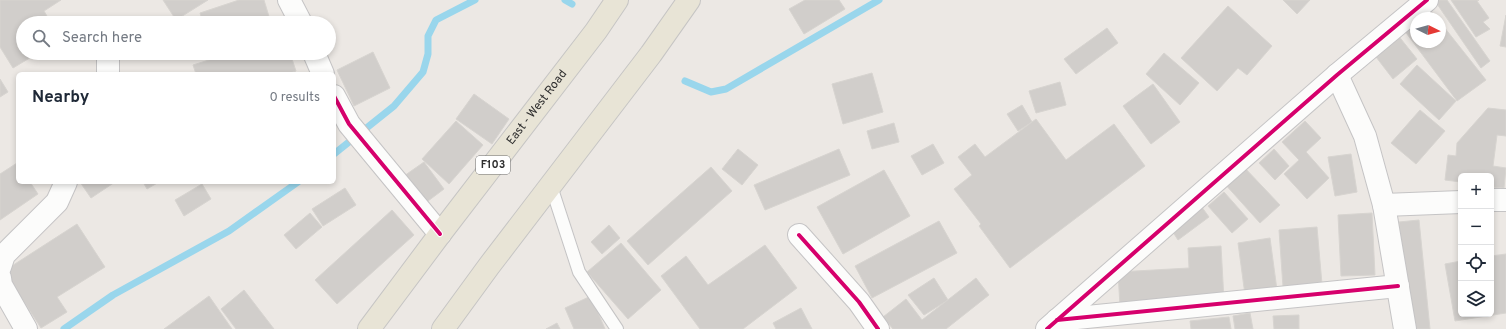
<!DOCTYPE html>
<meta charset="utf-8">
<style>
:root{--surface:#fff;--page:#f6f6f7;--text:#1f2937;--muted:#747a83;--line:#e0e1e3}
body{margin:0;font-family:Overpass,sans-serif;background:var(--page);color:var(--text)}
.controls{position:absolute;right:12px;bottom:12px;display:grid;overflow:hidden;border-radius:6px;box-shadow:0 2px 6px #0003}
.controls button{width:36px;height:36px;display:grid;place-items:center;padding:0;border:0;border-bottom:1px solid var(--line);background:var(--surface);color:var(--text);font:20px sans-serif}
.compass{position:absolute;left:1410px;top:12px;width:36px;height:36px;border-radius:50%;background:var(--surface);box-shadow:0 2px 6px #0003;rotate:95deg}
.list{margin:0;padding:0;list-style:none}
h2{display:flex;justify-content:space-between;align-items:center;height:52px;margin:0;padding:0 16px;font-size:17px}
h2 small{font-size:13px;font-weight:400;color:var(--muted)}
.icon{flex:none;width:22px;height:22px;fill:none;stroke:currentColor;stroke-width:2;stroke-linecap:round;stroke-linejoin:round}
.map{position:relative;flex:none;width:1506px;height:329px;overflow:hidden}
.search{position:absolute;background:var(--surface);box-shadow:0 2px 6px #0003;left:16px;top:16px;width:320px;height:44px;display:flex;align-items:center;gap:10px;box-sizing:border-box;padding:0 14px;border-radius:22px;color:var(--muted);font-size:15px}
.panel{position:absolute;background:var(--surface);box-shadow:0 2px 6px #0003;left:16px;top:72px;width:320px;height:112px;border-radius:6px}
.map>svg:first-child{display:block}
.lines{fill:none;stroke-linecap:round;stroke-linejoin:round}
.stream{stroke:#99d6ec;stroke-width:7}
.building{fill:#d1cecb;stroke:#d7d4d0}
.lane-casing{stroke:#c5c4c5;stroke-width:14}
.street-casing{stroke:#c5c4c5;stroke-width:24}
.primary-casing{stroke:#c6c5c4;stroke-width:24}
.lane{stroke:#fcfcfb;stroke-width:12}
.street{stroke:#fcfcfb;stroke-width:22}
.primary{stroke:#e8e4d6;stroke-width:22}
.cycleway-casing{stroke:#fff;stroke-width:6}
.cycleway{stroke:#d6006c;stroke-width:4}
.labels{text-anchor:middle;dominant-baseline:central;stroke-width:4;stroke-linejoin:round;paint-order:stroke}
.shield{fill:#fff;stroke:#6d6d6d;stroke-width:1}
.shield-label{font-size:11px;font-weight:bold;fill:#2e2e2e}
.street-label{font-size:12px;fill:#2e2e2e;stroke:#fff}
</style>
<div class="map">
<svg width="1506" height="329" viewBox="0 0 1506 329">
<rect width="100%" height="100%" fill="#ece8e4"/>
<g class="lines">
<g class="stream">
<polyline points="565,0 572,4"/>
<polyline points="685,81 711,92 726,89 879,0"/>
<polyline points="334,154 394,106 423,72 428,54 428,36 436,20 475,0"/>
<polyline points="64,329 113,295 229,231 298,182"/>
</g>
</g>
<g class="building">
<polygon points="0,0 61,0 44,11 51,23 23,23 23,53 38,53 13,68 0,47"/>
<polygon points="163,0 208,0 176,20"/>
<polygon points="239,0 264,0 271,23 203,23 200,13"/>
<polygon points="805,0 839,0 845,9 804,34 789,9"/>
<polygon points="1283,0 1310,0 1297,14"/>
<polygon points="1436,0 1447,0 1490,61 1481,68 1435,1"/>
<polygon points="1451,0 1479,0 1477,1 1489,18 1483,22 1490,29 1476,37"/>
<polygon points="1228,6 1272,46 1247,75 1238,68 1217,91 1181,58"/>
<polygon points="1428,7 1437,18 1416,18 1416,42 1440,42 1440,22 1486,80 1457,101 1401,26"/>
<polygon points="1506,15 1506,47 1500,46"/>
<polygon points="1107,28 1118,43 1076,74 1064,59"/>
<polygon points="1397,34 1417,59 1393,79 1373,53"/>
<polygon points="373,52 390,88 354,106 337,70"/>
<polygon points="231,53 264,53 265,57 277,53 290,53 296,71 286,74 196,74 193,65"/>
<polygon points="1164,53 1199,83 1180,105 1146,74"/>
<polygon points="1417,65 1456,101 1439,120 1400,84"/>
<polygon points="872,73 883,112 843,124 832,84"/>
<polygon points="0,79 8,92 0,97"/>
<polygon points="1060,82 1066,105 1036,113 1029,91"/>
<polygon points="1153,84 1180,122 1151,144 1123,106"/>
<polygon points="474,94 509,119 492,144 456,119"/>
<polygon points="1022,105 1032,122 1018,131 1007,114"/>
<polygon points="1488,108 1506,110 1506,136 1497,135 1493,166 1506,168 1504,188 1491,187 1491,176 1461,176 1461,182 1445,180 1448,155 1456,156 1457,143"/>
<polygon points="1420,110 1445,131 1416,164 1391,143"/>
<polygon points="1036,119 1066,160 1114,124 1145,166 1010,268 979,226 981,224 954,189 972,175 958,157 975,144 985,157"/>
<polygon points="456,121 483,145 449,184 422,159"/>
<polygon points="1305,121 1321,138 1306,152 1329,178 1307,199 1284,174 1299,160 1282,142"/>
<polygon points="894,123 899,142 872,149 867,131"/>
<polygon points="933,144 944,163 922,175 911,156"/>
<polygon points="738,149 758,165 742,185 722,169"/>
<polygon points="839,149 850,175 765,210 754,185"/>
<polygon points="1274,149 1289,166 1275,180 1259,163"/>
<polygon points="1351,154 1357,192 1335,196 1328,157"/>
<polygon points="424,162 444,189 424,204 404,176"/>
<polygon points="17,163 18,165 18,182 30,182 38,194 0,220 0,174"/>
<polygon points="1243,166 1280,205 1260,223 1224,183"/>
<polygon points="711,167 732,191 648,265 627,241"/>
<polygon points="884,170 910,216 843,254 817,207"/>
<polygon points="80,182 115,182 91,198"/>
<polygon points="143,182 159,182 147,189"/>
<polygon points="202,184 211,199 184,216 175,200"/>
<polygon points="345,188 356,205 323,226 312,209"/>
<polygon points="1224,192 1248,219 1232,233 1208,206"/>
<polygon points="1201,206 1209,217 1178,240 1171,229"/>
<polygon points="392,210 414,235 337,304 315,280"/>
<polygon points="310,213 322,227 296,249 284,235"/>
<polygon points="1372,213 1375,275 1341,276 1338,215"/>
<polygon points="1419,220 1430,329 1410,329 1399,222"/>
<polygon points="939,221 957,253 872,298 855,266"/>
<polygon points="77,224 105,267 57,297 67,312 41,328 4,271"/>
<polygon points="609,225 620,238 602,254 591,242"/>
<polygon points="1317,227 1322,284 1283,287 1279,230"/>
<polygon points="1270,238 1277,290 1245,295 1238,243"/>
<polygon points="621,243 661,290 628,319 587,272"/>
<polygon points="765,245 797,288 743,329 700,329 661,276 686,256 708,285"/>
<polygon points="1221,246 1224,300 1120,306 1118,272 1189,268 1188,248"/>
<polygon points="1506,254 1506,313 1455,321 1445,264 1461,261 1461,314 1491,314 1491,256"/>
<polygon points="934,278 948,300 924,315 908,295"/>
<polygon points="976,278 989,295 946,329 893,329 883,317 906,299 922,320"/>
<polygon points="244,290 274,329 236,329 221,309"/>
<polygon points="209,296 232,329 164,329"/>
<polygon points="591,296 605,329 574,329 565,308"/>
<polygon points="801,308 812,329 776,329 773,323"/>
<polygon points="1250,313 1253,329 1235,329 1233,316"/>
<polygon points="1299,315 1299,329 1274,329 1273,316"/>
<polygon points="1229,317 1231,329 1191,329 1190,321"/>
<polygon points="557,323 560,329 546,329"/>
</g>
<g class="lines">
<g class="lane-casing">
<polyline id="lane" points="551,186 579,272 617,329"/>
</g>
<g class="street-casing">
<g id="street">
<polyline points="289,0 301,23"/>
<polyline points="108,53 108,74"/>
<polyline points="314,53 323,74"/>
<polyline points="1337,75 1365,136 1384,205 1405,329"/>
<polyline points="334,96 349,124 440,234"/>
<polyline points="1491,200 1506,200"/>
<polyline points="1384,205 1461,202"/>
<polyline points="799,235 859,302 878,329"/>
<polyline points="0,267 4,255 57,202 66,182"/>
<polyline points="0,278 1,285 26,329"/>
<polyline points="1057,320 1398,286"/>
<polyline points="1047,329 1337,75 1427,0"/>
</g>
</g>
<g class="primary-casing">
<g id="primary">
<path id="s1" d="M 369,329 L 440,234 L 596,31 L 617,0"/>
<polyline points="443,329 489,266 651,54 689,0"/>
</g>
</g>
<use href="#lane" class="lane"/>
<use href="#street" class="street"/>
<use href="#primary" class="primary"/>
<g class="cycleway-casing">
<g id="cycleway">
<polyline points="334,96 349,124 440,234"/>
<polyline points="799,235 859,302 878,329"/>
<polyline points="1057,320 1398,286"/>
<polyline points="1047,329 1337,75 1427,0"/>
</g>
</g>
<use href="#cycleway" class="cycleway"/>
</g>
<g class="labels">
<rect class="shield" x="476" y="156" width="34" height="18" rx="3"/>
<g class="shield-label">
<text x="493" y="165">F103</text>
</g>
<g class="street-label">
<text stroke="none"><textPath href="#s1" startOffset="278">East - West Road</textPath></text>
</g>
</g>
</svg>
<div class="controls">
<button>+</button>
<button>−</button>
<button><svg class="icon" aria-label="locate" viewBox="0 0 24 24"><circle cx="12" cy="12" r="6"/><path d="M12 2v4M12 18v4M2 12h4M18 12h4"/></svg></button>
<button><svg class="icon" aria-label="layers" viewBox="0 0 24 24"><path d="M12 4l9 5-9 5-9-5zM3 14l9 5 9-5"/></svg></button>
</div>
<svg class="compass" viewBox="-18 -18 36 36"><path d="M0-13l5 13h-10z" fill="#e53935"/><path d="M0 13l5-13h-10z" fill="#747a83"/></svg>
<div class="search"><svg class="icon" aria-label="search" viewBox="0 0 24 24"><circle cx="10" cy="10" r="6"/><path d="M15 15l6 6"/></svg>Search here</div>
<section class="panel">
<h2>Nearby<small>0 results</small></h2>
<ul class="list">
</ul>
</section>
</div>
